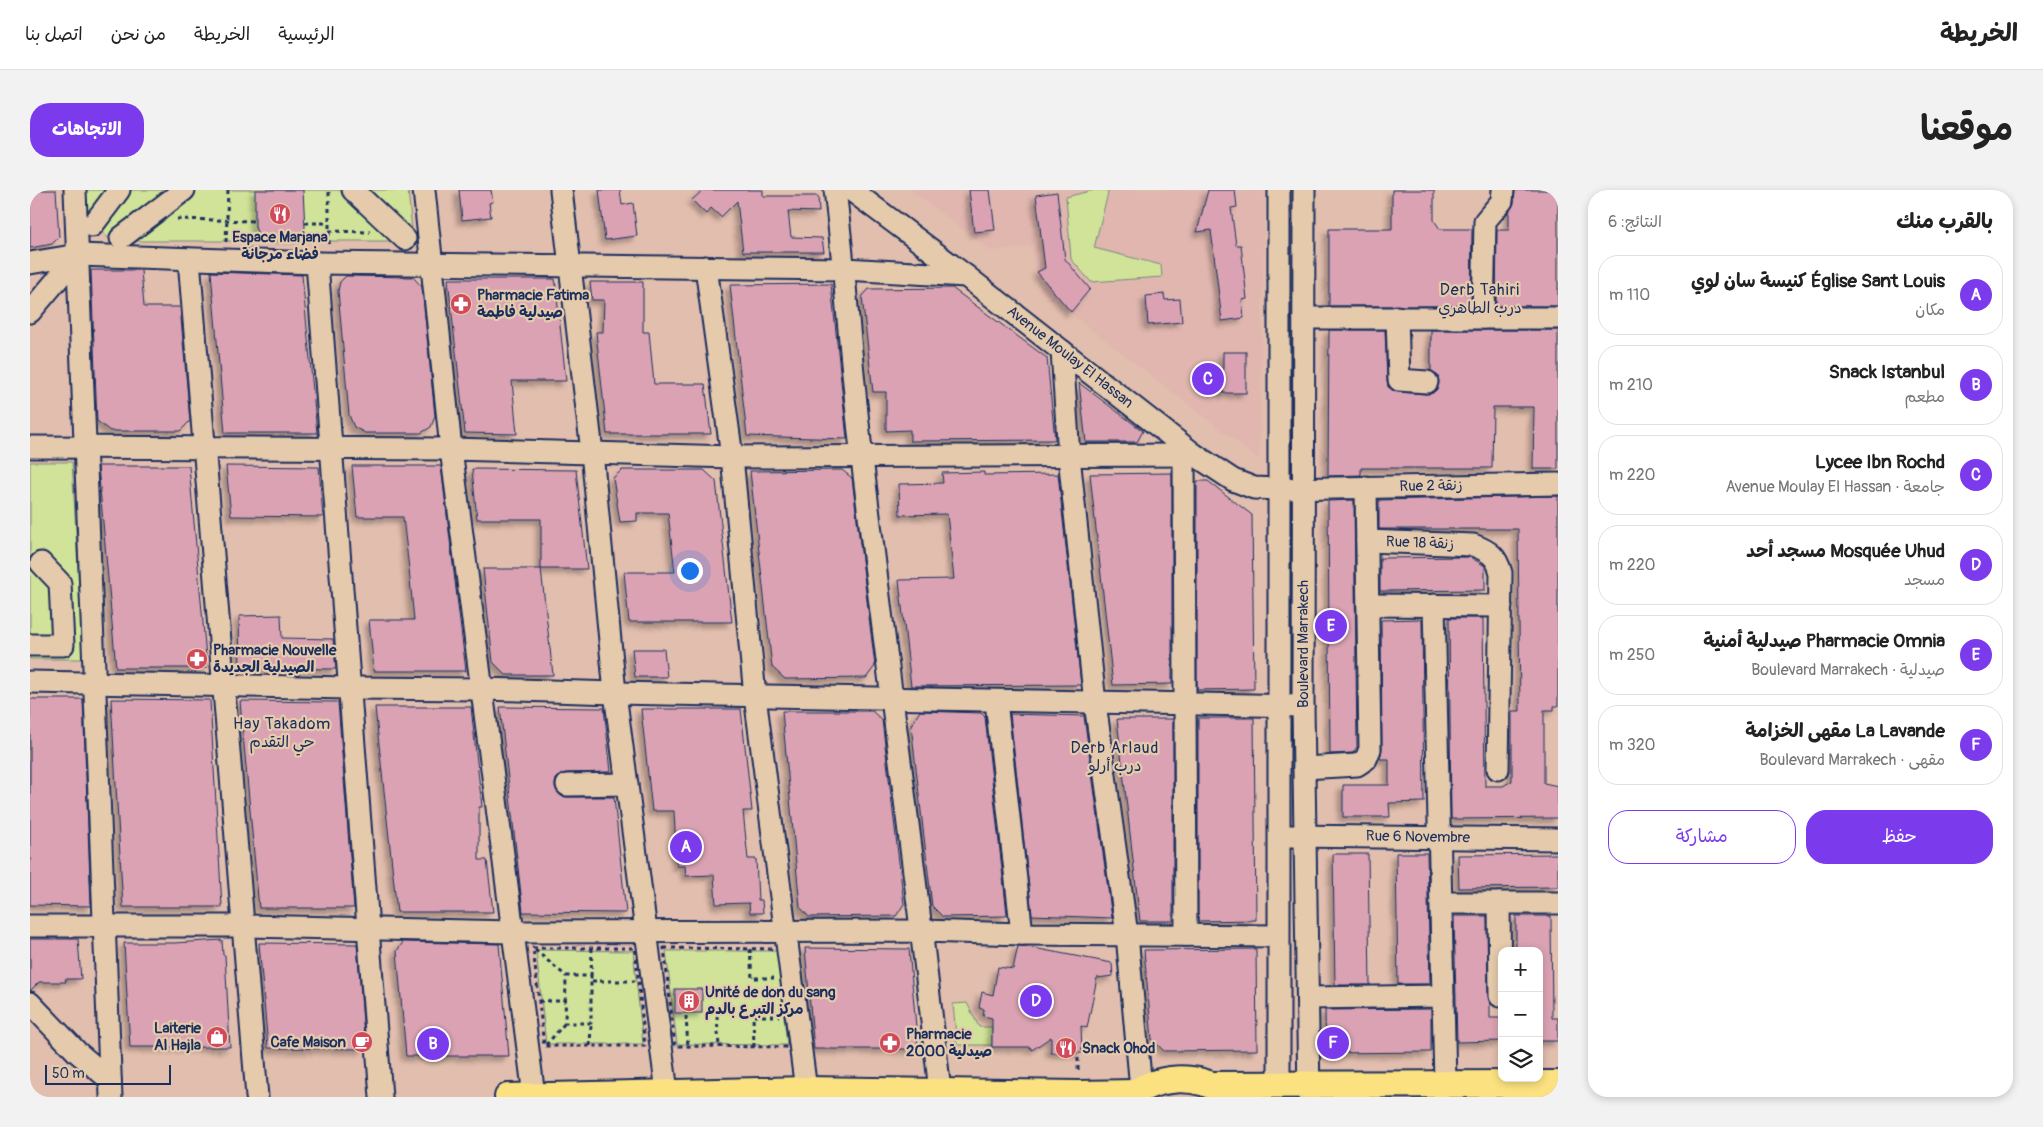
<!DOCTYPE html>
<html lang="ar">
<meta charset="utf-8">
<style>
:root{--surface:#fff;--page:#f2f2f2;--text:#222;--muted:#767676;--line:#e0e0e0;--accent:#7c3aed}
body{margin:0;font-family:Pangolin,"Playpen Sans Arabic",sans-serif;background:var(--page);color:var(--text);direction:rtl}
.controls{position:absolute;right:15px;bottom:15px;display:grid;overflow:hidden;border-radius:10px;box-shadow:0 2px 8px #0003}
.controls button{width:45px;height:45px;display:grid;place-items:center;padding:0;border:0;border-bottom:1px solid var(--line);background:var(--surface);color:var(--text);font:25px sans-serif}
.scale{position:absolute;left:15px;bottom:12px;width:126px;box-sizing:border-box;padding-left:5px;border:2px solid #1b2f5e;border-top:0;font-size:14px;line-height:18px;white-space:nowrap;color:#1b2f5e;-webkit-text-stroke:4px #e5caac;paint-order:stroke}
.you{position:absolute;left:659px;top:380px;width:18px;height:18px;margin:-12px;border:4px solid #fff;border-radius:50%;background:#1a73e8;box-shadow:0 0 0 8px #1a73e833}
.badge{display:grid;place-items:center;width:32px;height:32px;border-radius:50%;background:var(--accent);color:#fff;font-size:16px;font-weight:700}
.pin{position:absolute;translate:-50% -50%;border:2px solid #fff;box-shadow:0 1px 5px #0006}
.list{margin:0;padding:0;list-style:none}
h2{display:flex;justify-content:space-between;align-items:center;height:65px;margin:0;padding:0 20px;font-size:21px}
h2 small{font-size:16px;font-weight:400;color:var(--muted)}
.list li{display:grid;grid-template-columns:32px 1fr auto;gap:15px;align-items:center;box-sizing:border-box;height:80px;margin:0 10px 10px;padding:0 10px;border:1px solid var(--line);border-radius:20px}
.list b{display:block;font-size:19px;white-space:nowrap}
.list p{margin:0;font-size:16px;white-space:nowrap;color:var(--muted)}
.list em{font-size:16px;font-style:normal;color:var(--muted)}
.actions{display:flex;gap:10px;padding:15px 20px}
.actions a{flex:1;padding:11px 0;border:1px solid var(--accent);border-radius:20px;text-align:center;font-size:18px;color:var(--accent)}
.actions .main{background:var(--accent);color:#fff}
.icon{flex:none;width:28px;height:28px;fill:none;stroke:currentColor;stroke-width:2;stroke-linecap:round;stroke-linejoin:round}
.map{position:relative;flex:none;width:1528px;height:907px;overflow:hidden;direction:ltr;border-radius:20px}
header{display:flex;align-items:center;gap:30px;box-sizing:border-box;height:70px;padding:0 25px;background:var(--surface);border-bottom:1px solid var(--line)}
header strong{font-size:24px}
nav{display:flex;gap:28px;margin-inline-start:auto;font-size:18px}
.intro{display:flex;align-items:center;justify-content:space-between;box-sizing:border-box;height:120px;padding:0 30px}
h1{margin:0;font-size:35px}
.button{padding:12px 22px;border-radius:20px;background:var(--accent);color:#fff;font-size:18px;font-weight:700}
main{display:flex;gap:30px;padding:0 30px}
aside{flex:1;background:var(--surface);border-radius:20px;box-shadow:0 2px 8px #0003}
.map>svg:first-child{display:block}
.built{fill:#e0b6af}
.green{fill:#d0e398;stroke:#76897b}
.building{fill:#daa2b2;stroke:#1b2f5e;filter:url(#shadow)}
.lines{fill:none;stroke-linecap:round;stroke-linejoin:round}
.minor-casing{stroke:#1b2f5e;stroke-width:25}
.major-casing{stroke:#1b2f5e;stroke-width:30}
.path{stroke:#1b2f5e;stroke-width:3;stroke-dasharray:4 4;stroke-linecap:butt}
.minor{stroke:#e5caac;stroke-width:21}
.major{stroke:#fbe180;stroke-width:26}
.labels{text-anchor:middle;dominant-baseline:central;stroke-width:4.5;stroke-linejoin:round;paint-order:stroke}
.poi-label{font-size:15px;font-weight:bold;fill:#1b2f5e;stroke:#e5caac;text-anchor:start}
.street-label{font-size:15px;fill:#1b2f5e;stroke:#e5caac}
.neighbourhood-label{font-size:16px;letter-spacing:1px;fill:#1b2f5e;stroke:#e5caac}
</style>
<header>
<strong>الخريطة</strong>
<nav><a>الرئيسية</a><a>الخريطة</a><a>من نحن</a><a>اتصل بنا</a></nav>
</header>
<div class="intro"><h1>موقعنا</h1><a class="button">الاتجاهات</a></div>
<main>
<aside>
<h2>بالقرب منك<small>النتائج: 6</small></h2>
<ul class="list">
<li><span class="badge">A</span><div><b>Église Sant Louis كنيسة سان لوي</b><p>مكان</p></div><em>110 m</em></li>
<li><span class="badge">B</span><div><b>Snack Istanbul</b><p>مطعم</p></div><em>210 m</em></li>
<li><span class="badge">C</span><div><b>Lycee Ibn Rochd</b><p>جامعة · Avenue Moulay El Hassan</p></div><em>220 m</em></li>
<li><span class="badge">D</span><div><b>Mosquée Uhud مسجد أحد</b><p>مسجد</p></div><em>220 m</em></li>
<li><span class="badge">E</span><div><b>Pharmacie Omnia صيدلية أمنية</b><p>صيدلية · Boulevard Marrakech</p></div><em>250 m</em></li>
<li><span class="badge">F</span><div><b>La Lavande مقهى الخزامة</b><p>مقهى · Boulevard Marrakech</p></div><em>320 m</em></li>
</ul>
<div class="actions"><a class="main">حفظ</a><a>مشاركة</a></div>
</aside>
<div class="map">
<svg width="1528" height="907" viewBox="0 0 1528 907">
<defs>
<filter id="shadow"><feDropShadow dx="-4.5" dy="4.5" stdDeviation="2.5" flood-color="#0004"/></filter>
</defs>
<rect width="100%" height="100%" fill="#e2beae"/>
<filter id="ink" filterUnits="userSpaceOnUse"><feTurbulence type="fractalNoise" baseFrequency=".02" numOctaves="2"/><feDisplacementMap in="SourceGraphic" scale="10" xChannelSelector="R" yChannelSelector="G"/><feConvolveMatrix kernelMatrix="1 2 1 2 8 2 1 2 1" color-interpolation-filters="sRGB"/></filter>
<g filter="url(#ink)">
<polygon class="built" points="881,0 1235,0 1229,269 1014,103 1006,91 1002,56 961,61"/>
<g class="green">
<polygon points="56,0 378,0 383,51 81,51 57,26"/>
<polygon points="1064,0 1078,0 1078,3 1064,58 1131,75 1132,87 1061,92 1041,69 1036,7"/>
<polygon points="0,272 42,272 53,469 0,469"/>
<polygon points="506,760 603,761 613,854 516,854"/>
<polygon points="636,761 747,761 757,855 647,854"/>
<polygon points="937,813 949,837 962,837 962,855 927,855 923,814"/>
</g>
<g class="building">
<polygon points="0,0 26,0 29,47 22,54 0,58"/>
<polygon points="225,0 273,0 275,38 273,41 273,47 233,47 228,44 225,37"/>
<polygon points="429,0 461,0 463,12 459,13 461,27 432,30"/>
<polygon points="569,0 590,0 592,15 603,13 607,46 575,50"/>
<polygon points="673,0 733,0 733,6 788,6 789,22 758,21 761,47 792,48 794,62 713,62 707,11 691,27 681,18 676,24 662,10"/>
<polygon points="939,0 960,0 965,40 944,42"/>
<polygon points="1178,0 1205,0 1207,17 1201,18 1206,55 1211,55 1217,109 1212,110 1214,128 1192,131 1181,40 1167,42"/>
<polygon points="1362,0 1404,0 1404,30 1410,39 1442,39 1441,116 1299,116 1299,39 1362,39"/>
<polygon points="1485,0 1528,0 1528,116 1466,116 1467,40 1479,40 1479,22 1484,13"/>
<polygon points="1027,2 1035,69 1060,99 1041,122 1007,82 1015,78 1006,5"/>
<polygon points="61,80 111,80 114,117 150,117 160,231 150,241 80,241 67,231"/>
<polygon points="181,82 272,85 287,243 195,243"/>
<polygon points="316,86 383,87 392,97 405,226 401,237 391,243 335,243 324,237 319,225 308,101 310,92"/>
<polygon points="418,89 525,89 536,191 482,191 487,244 435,243"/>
<polygon points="560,92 613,92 613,142 619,142 624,194 675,194 681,244 577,244 566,142 573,142 574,110 562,110"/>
<polygon points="801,94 817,249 717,246 700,95"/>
<polygon points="922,98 1017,168 1025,250 880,251 880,240 856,241 856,202 843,202 832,107 839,99"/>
<polygon points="1134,104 1135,110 1150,109 1152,132 1118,135 1116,106"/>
<polygon points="1299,140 1355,140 1357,190 1358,197 1368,202 1396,204 1403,203 1409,193 1408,186 1401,181 1401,140 1528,140 1528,279 1503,279 1504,217 1463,217 1462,278 1331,278 1331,285 1298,286"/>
<rect x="1193" y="162" width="23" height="41"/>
<polygon points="1049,193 1113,241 1107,252 1056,252"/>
<polygon points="68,276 159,276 177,478 86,478"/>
<polygon points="196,276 289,277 293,327 201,326"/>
<polygon points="322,276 411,276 436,481 344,481 339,430 384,430 379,379 373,327 327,327"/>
<polygon points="442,279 546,280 557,379 511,379 511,329 447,329"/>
<polygon points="592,280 674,280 686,291 702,432 599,432 594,382 645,382 638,323 607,323 607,331 590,332 583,288"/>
<polygon points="812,280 822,288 845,476 836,488 755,489 742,477 720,281"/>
<polygon points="954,282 954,285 1028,284 1051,495 881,496 869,390 924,389 917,324 870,325 869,294 913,293 912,283"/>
<polygon points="1142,283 1142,494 1083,495 1060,284"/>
<polygon points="1167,291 1178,291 1222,325 1224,499 1167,500"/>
<polygon points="1528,306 1528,516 1524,516 1524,520 1514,520 1514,593 1528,596 1528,628 1421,629 1419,428 1453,428 1455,596 1473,596 1482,591 1482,521 1490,521 1488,339 1349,339 1349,310"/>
<polygon points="1324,310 1327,557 1323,563 1300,564 1298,311"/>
<polygon points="1440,367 1455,376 1455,400 1350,401 1350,368"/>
<polygon points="453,379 511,379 523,485 476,485 463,472"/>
<polygon points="251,425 252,448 303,449 306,479 210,478 209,426"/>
<polygon points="1392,429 1394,612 1359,613 1360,627 1313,627 1313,595 1359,595 1359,569 1350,569 1352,559 1351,430"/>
<polygon points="602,459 634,459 637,487 605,487"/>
<polygon points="0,509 53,509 61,716 0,715"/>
<polygon points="81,509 180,510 192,717 93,717"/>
<polygon points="210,511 308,512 324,718 229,718"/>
<polygon points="345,517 441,517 452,617 449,617 449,670 457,670 463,722 367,722"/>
<polygon points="470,517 574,518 581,582 536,583 526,589 525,596 531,606 537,607 584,607 596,723 493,722"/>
<polygon points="611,519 711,519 722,621 713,621 718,669 726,669 728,710 732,710 733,723 720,723 719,713 686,714 684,685 656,686 655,676 647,676 644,621 622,621"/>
<polygon points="752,521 842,521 852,530 874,714 866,726 779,727 770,717"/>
<polygon points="890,521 951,523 955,527 977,724 976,726 913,727 902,716 881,535"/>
<polygon points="980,524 1054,526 1082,728 1002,725"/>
<polygon points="1168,528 1224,528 1226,730 1168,731"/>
<polygon points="1087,529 1143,529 1143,731 1110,731"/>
<polygon points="1366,663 1397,663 1400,794 1368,794"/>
<polygon points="1303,664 1338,664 1340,795 1305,795"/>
<polygon points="1528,664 1528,697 1429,698 1428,665"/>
<polygon points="1424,726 1457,726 1458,806 1460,813 1460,828 1472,828 1472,851 1427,852"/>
<polygon points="1486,726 1521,726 1522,828 1528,828 1528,851 1509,851 1509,761 1486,761"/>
<polygon points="0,749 48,749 51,789 35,789 36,792 9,792 0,801"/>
<polygon points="192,750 193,765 195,765 200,857 100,857 94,753 144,753"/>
<polygon points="373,752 469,754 479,866 376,866 367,761"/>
<polygon points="229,753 327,754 335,859 238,858"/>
<polygon points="988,756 998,757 1082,773 1083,786 1067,788 1057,838 1051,836 1052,863 1021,863 1021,847 1002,860 1000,857 962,857 962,828 953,826 954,819 949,818 952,802 963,805 968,777 983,779"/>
<polygon points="775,758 879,759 888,859 784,859"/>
<polygon points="1226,759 1227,860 1134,861 1122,849 1114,760"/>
<rect x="645" y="799" width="27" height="24"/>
<polygon points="1401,819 1401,862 1296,863 1295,820"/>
</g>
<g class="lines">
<g class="minor-casing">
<g id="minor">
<polyline points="45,0 81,907"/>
<polyline points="323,0 375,49"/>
<polyline points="394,0 421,259 504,906"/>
<polyline points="531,0 562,262 585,503 637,902"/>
<path d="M 805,0 C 816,89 821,179 832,268 C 857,479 887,690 910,902"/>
<polyline points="821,0 936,86 1165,265 1203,290 1224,298 1249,299 1528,294"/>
<polyline points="1274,0 1273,516 1279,907"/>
<polyline points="62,36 89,0"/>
<polyline points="91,48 154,0"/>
<polyline points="159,69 227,907"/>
<polyline points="0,73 48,65 287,73 815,79 936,86"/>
<polyline points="287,73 351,907"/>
<polyline points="676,77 702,267 725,506 776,900"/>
<polyline points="0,122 48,65"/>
<polyline points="1367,127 1369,190 1397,192"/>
<polyline points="1274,128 1528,128"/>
<polyline points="1453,128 1455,31 1472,11 1473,0"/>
<polyline points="1032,161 1039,266 1065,513 1097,745 1111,899"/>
<polyline points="0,257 421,259 702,267 1165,265"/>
<polyline points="1154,265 1156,745"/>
<path d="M 1337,351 L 1443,355 C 1460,361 1467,367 1471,383 L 1468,579"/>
<polyline points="1338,415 1471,416"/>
<polyline points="1404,415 1415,893"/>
<polyline points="0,455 33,455 30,393 11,373"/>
<polyline points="0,492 320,498 453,499 585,503 1273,516"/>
<polyline points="966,511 992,744"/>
<polyline points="1274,578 1327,575 1336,569 1340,559 1336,297"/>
<polyline points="537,595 597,594"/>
<polyline points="1260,646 1528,649"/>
<polyline points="1411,713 1528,713"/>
<polyline points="1469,713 1470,806"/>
<polyline points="0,736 213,736 483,742 892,741 992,744 1247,746"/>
<polyline points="1278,808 1413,806"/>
<polyline points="0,813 47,862 80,890"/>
<polyline points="1249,894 1249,0"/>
</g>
</g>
<g class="major-casing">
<g id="major">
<polyline points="1181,895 1528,894"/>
<polyline points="478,907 776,900 1048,904 1104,903"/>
<path d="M 1098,907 C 1127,886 1164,883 1195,902"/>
</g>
</g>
<g class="path">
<polyline points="147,29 225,31"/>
<polyline points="275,33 299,33"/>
<polyline points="299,41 340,42"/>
<polyline points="196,52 198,0"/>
<polyline points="299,54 299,0"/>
<polygon points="503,758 605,758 615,856 514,856"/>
<polygon points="634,758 749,759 759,857 645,856"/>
<polyline points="720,759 722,788 744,788"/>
<polyline points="505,760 536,786 561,786 561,833 535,833 536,786"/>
<polyline points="561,786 562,759"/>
<polyline points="562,791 605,791"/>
<polyline points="509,811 536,811"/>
<polyline points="656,826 658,857"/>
<polyline points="687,826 689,857"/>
<polyline points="516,855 535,833"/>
<polyline points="560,856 561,833"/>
<polyline points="724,857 723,826 749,826"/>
<polyline points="1048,868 1048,884"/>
</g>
<use href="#minor" class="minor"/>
<use href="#major" class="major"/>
</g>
</g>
<defs>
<g id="restaurant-disc" transform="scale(1.125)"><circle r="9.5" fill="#d1495b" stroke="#e5caac"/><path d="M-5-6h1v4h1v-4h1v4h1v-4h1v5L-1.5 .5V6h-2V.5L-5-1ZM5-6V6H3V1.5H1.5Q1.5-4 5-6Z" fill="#fff"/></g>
<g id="pharmacy-disc" transform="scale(1.125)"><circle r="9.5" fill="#d1495b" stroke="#e5caac"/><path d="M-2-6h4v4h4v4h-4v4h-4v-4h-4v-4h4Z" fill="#fff"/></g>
<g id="building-disc" transform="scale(1.125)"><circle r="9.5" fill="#d1495b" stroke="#e5caac"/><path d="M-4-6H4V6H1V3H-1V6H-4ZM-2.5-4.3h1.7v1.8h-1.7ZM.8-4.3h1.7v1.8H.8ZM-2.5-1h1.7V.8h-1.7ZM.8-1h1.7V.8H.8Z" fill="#fff"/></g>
<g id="shop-disc" transform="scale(1.125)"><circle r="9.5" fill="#d1495b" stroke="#e5caac"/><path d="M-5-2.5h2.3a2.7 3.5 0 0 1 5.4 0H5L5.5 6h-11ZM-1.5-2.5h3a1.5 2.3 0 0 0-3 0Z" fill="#fff"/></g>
<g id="cafe-disc" transform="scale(1.125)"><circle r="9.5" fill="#d1495b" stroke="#e5caac"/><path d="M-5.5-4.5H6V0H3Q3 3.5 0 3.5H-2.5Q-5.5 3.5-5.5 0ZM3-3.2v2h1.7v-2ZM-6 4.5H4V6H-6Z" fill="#fff"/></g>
</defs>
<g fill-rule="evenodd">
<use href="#restaurant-disc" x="250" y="24"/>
<use href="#pharmacy-disc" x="431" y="114"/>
<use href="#pharmacy-disc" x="167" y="469"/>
<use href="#building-disc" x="659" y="811"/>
<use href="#shop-disc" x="187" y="847"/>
<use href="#cafe-disc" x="332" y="852"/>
<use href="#pharmacy-disc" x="860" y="853"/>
<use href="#restaurant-disc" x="1036" y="858"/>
</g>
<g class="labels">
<g class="poi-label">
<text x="250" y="47" text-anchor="middle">Espace Marjana<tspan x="250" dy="17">فضاء مرجانة</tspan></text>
<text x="447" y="105">Pharmacie Fatima<tspan x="447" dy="17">صيدلية فاطمة</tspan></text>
<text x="183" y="460">Pharmacie Nouvelle<tspan x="183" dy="17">الصيدلية الجديدة</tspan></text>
<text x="675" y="802">Unité de don du sang<tspan x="675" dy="17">مركز التبرع بالدم</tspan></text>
<text x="171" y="838" text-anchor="end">Laiterie<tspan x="171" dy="17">Al Hajla</tspan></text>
<text x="876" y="844">Pharmacie<tspan x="876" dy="17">2000 صيدلية</tspan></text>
<text x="316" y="852" text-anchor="end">Cafe Maison</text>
<text x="1052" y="858">Snack Ohod</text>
</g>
<g class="street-label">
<text transform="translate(1040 167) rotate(38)">Avenue Moulay El Hassan</text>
<text transform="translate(1401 296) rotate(-1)">Rue 2 زنقة</text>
<text transform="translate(1390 353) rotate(2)">Rue 18 زنقة</text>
<text transform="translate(1273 454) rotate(-90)">Boulevard Marrakech</text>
<text transform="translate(1388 647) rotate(1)">Rue 6 Novembre</text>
</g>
<g class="neighbourhood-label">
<text x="1450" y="100">Derb Tahiri<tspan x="1450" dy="18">درب الطاهري</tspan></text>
<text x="252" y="534">Hay Takadom<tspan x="252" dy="18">حي التقدم</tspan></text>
<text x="1085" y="558">Derb Arlaud<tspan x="1085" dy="18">درب أرلو</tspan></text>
</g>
</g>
</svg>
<div class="controls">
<button>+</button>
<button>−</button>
<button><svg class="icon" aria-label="layers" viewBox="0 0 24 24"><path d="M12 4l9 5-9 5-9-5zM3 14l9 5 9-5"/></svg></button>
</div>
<div class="scale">50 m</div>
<div class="you"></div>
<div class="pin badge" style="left:656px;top:657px">A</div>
<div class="pin badge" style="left:403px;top:854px">B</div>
<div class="pin badge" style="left:1178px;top:189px">C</div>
<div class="pin badge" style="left:1006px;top:811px">D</div>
<div class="pin badge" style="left:1301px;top:436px">E</div>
<div class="pin badge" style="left:1303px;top:853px">F</div>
</div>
</main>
